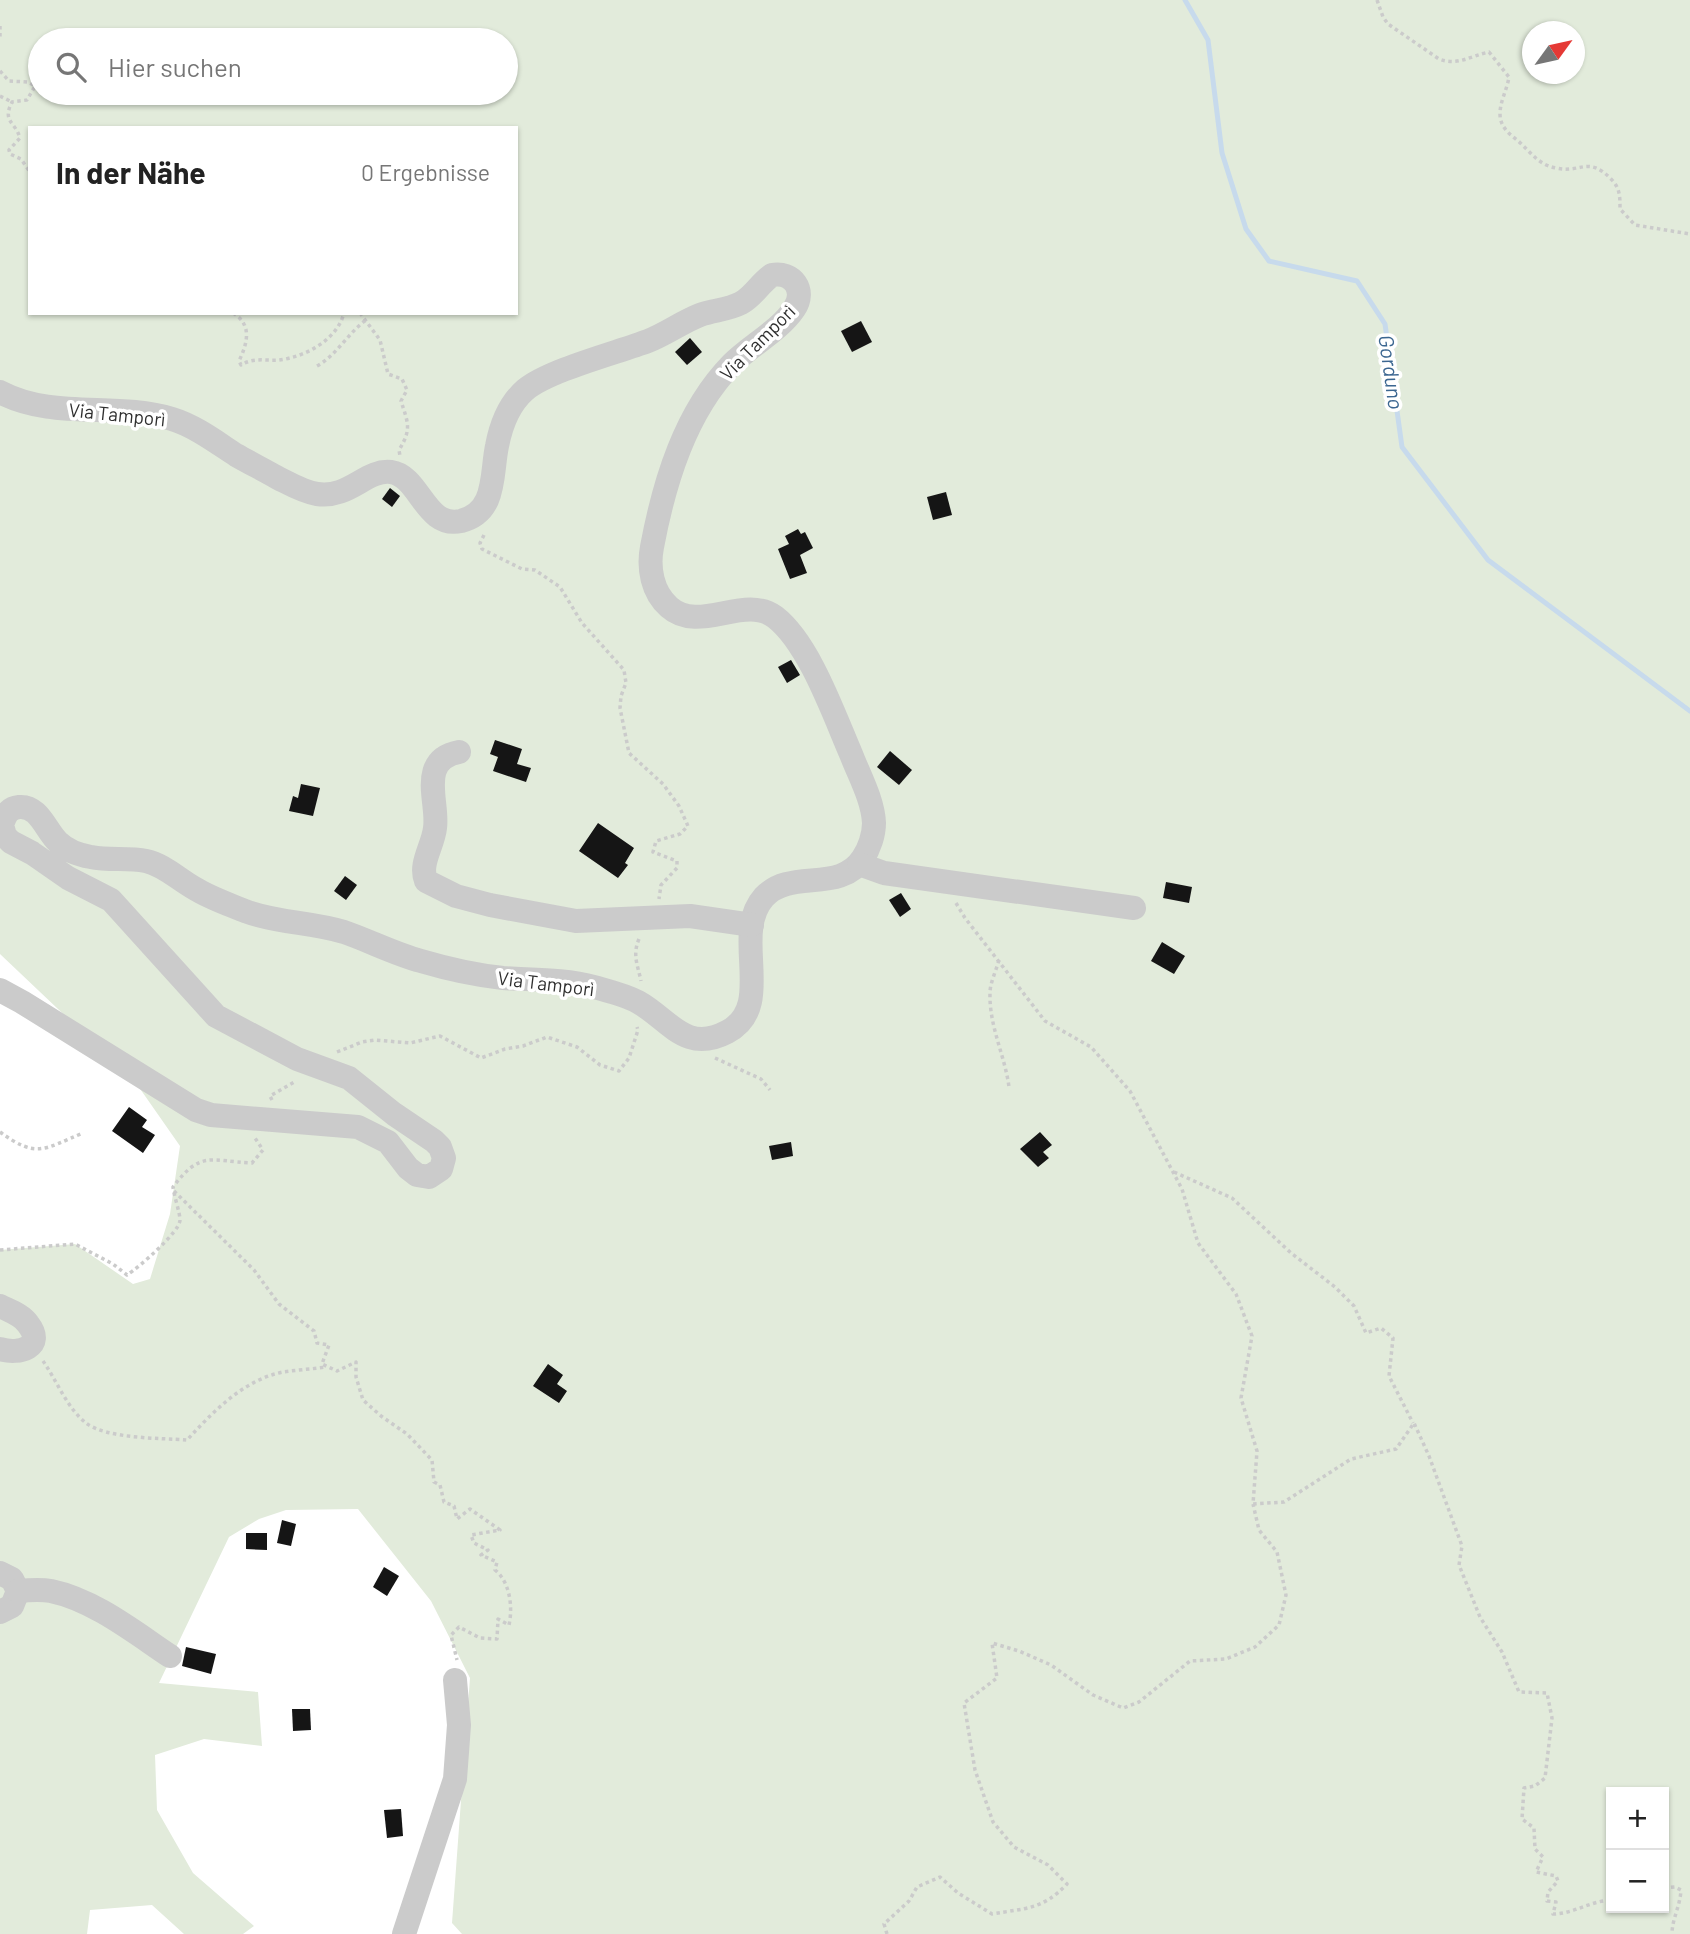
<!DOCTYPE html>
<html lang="de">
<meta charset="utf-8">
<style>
:root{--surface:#fff;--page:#f6f6f6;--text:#222;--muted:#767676;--line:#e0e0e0}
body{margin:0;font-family:Barlow,sans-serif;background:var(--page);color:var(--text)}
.controls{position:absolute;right:21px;bottom:21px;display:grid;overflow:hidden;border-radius:0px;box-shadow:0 2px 5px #0004}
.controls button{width:63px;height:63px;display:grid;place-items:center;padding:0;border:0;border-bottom:2px solid var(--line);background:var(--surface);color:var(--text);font:35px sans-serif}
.compass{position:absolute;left:1522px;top:21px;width:63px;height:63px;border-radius:50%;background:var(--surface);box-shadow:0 2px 5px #0004;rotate:57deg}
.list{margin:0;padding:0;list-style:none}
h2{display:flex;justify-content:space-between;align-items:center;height:91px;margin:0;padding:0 28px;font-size:30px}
h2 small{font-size:23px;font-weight:400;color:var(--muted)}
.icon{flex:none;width:38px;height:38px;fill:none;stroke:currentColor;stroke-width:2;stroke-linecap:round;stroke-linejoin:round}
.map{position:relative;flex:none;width:1690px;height:1934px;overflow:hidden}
.search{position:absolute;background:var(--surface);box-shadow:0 2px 5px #0004;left:28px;top:28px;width:490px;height:77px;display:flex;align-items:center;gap:18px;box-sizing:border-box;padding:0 24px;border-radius:38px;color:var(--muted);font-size:26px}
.panel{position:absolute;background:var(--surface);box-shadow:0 2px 5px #0004;left:28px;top:126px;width:490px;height:189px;border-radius:0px}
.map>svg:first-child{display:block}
.green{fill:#e2ebdb;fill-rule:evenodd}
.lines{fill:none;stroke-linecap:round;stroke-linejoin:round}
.stream{stroke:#c7daec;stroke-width:5}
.building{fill:#151515}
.path{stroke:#cbcbcb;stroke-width:3.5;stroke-dasharray:3.5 3.5;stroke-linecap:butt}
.minor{stroke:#cbcbcb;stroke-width:24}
.labels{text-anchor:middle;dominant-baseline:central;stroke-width:7;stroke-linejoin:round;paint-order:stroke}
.street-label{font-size:19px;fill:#2e2e2e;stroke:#fff}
.water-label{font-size:21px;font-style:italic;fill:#3b6690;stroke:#fff}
</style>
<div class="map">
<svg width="1690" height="1934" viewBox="0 0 1690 1934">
<rect width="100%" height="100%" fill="#fff"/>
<path class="green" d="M 0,0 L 1690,0 L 1690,1934 L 462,1934 L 452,1923 L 470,1678 L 431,1601 L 358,1509 L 286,1510 L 259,1519 L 229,1537 L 159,1683 L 258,1692 L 262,1746 L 204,1739 L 155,1755 L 157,1810 L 193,1873 L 254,1926 L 243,1934 L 184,1934 L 152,1905 L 90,1910 L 87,1934 L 0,1934 L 0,1250 L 75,1244 L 133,1284 L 150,1279 L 170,1214 L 180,1146 L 136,1083 L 0,954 ZM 1532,32 L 1574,32 L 1574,74 L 1532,74 ZM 40,40 L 506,40 L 506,93 L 40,93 ZM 30,128 L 516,128 L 516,313 L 30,313 ZM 1611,1792 L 1664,1792 L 1664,1908 L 1611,1908 Z"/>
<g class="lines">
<polyline class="stream" points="1185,0 1208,40 1222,153 1246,229 1269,261 1357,281 1385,324 1402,447 1488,560 1690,711"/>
</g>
<g class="building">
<polygon points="861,321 872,342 852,352 841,331"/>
<polygon points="690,338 702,352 687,365 675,352"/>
<polygon points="390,488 400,496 392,507 382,499"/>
<polygon points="946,492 952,515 933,520 927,497"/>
<polygon points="798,529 801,534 805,532 813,548 800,555 807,573 790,579 778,549 789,544 785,536"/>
<polygon points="791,660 800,675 787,683 778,667"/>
<polygon points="495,740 522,749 517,764 531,768 526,782 493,771 498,757 490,754"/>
<polygon points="890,751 912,770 899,785 877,767"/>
<polygon points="301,784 320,788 313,816 289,811 293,796 298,798"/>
<polygon points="598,823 634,848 625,863 628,865 618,878 579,851"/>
<polygon points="345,876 357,885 346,900 334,891"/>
<polygon points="1166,882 1192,887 1189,903 1163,898"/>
<polygon points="901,893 911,909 900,917 889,900"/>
<polygon points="1162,942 1185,956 1174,974 1151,961"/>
<polygon points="129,1107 147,1120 142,1127 155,1135 143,1153 112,1131"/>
<polygon points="1040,1132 1052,1145 1043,1152 1049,1158 1038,1167 1020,1149"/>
<polygon points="791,1142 793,1156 772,1160 769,1146"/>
<polygon points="548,1364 563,1375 557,1384 567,1391 559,1403 533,1386"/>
<polygon points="282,1520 296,1524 291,1546 277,1543"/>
<polygon points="246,1533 267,1533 267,1550 246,1549"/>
<polygon points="384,1567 399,1576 387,1596 373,1587"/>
<polygon points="186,1647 216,1654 211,1674 182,1666"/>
<polygon points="292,1709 310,1709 311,1730 293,1731"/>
<polygon points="401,1809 403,1836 387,1838 384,1810"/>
</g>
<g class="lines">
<g class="path">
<path d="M 1377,0 L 1383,17 L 1388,24 L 1439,59 C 1458,66 1470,56 1489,52 L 1509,77 C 1507,90 1500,101 1500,114 C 1500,126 1508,133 1517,140 C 1530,151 1538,165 1556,168 C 1580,174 1588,155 1611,179 C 1620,188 1620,196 1620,209 L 1635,225 L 1690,234"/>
<polyline points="0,26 0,39"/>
<path d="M 0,71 L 9,81 L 28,82 L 35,86 L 27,100 L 12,102 C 2,122 15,121 20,138 L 9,150 L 10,154 L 21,159 L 30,172"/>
<polyline points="0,96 12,102"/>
<path d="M 233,313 C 253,325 247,344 239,361 L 241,365 C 254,357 266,361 279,360 C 305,357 337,340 344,313"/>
<path d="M 360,313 L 380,340 L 388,374 L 402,379 L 407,390 L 401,401 C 408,423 412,429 399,450 L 400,456"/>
<path d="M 317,366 C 337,355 348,333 366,320"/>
<polyline points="484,535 480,543 482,549 522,569 535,570 560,587 582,623 624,670 626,683 621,696 620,708 629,753 663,784 679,806 688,826 680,834 656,841 653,852 677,861 677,868 661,885 659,899"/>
<path d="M 956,903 L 965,918 L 1045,1021 L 1091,1047 L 1130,1091 L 1182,1189 L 1198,1243 L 1236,1294 L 1252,1336 L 1241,1398 L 1257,1451 L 1253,1504 L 1284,1502 L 1351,1459 L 1396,1449 L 1414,1423 L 1429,1456 L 1462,1546 L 1459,1565 L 1480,1617 L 1502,1652 L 1519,1692 L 1547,1693 L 1552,1718 L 1545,1778 L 1535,1786 L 1524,1788 L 1522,1819 L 1534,1828 L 1535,1849 L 1543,1857 L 1536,1872 L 1556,1876 L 1558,1881 L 1548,1892 L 1547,1901 L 1556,1902 L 1553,1914 C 1573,1914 1590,1901 1611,1900"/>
<path d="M 639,939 C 632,955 638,966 641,981"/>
<path d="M 999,960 C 996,971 990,983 990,993 C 989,1026 1005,1056 1009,1087"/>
<polyline points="337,1052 362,1042 375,1040 410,1043 440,1036 481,1058 505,1049 523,1046 547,1037 577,1047 600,1065 619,1071 629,1058 638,1030 637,1027"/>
<polyline points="715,1058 761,1079 770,1090"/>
<polyline points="272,1100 270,1096 296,1081"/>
<path d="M 0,1132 C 37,1159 44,1149 83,1133"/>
<polyline points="1174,1172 1232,1198 1291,1253 1335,1287 1354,1306 1366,1333 1381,1328 1393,1338 1389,1376 1413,1423"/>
<path d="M 174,1191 L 254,1270 L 279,1304 L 314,1331 L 317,1343 L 329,1345 L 322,1364 L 337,1371 L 356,1362 L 356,1377 L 363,1400 L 381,1416 L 407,1434 L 432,1460 L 434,1482 L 440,1485 L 444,1502 L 454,1506 L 457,1519 L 470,1509 L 500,1530 L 471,1535 L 474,1543 L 488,1550 L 481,1555 L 497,1562 L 495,1570 C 510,1582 513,1607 509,1625 L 498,1619 L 497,1639 L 480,1638 L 459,1627 L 451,1635 L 457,1660"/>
<path d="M 0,1250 L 75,1244 L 113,1264 L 127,1275 C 138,1268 180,1232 180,1220 C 180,1213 174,1196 173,1187 C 201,1150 210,1161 252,1163 L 263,1150 L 255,1138"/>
<path d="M 43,1361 C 57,1381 67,1408 86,1423 C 107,1439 160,1438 187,1440 C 213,1412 243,1380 283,1372 C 297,1370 312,1369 326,1367"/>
<path d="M 1664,1888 L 1675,1887 L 1681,1890 C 1680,1907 1672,1919 1672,1934"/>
<path d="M 887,1934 L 884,1924 L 909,1901 L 917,1887 L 940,1877 L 958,1893 L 992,1914 C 1026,1908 1042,1910 1067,1884 L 1048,1865 L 1014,1847 L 993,1822 L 975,1770 L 964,1703 L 997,1678 L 992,1643 L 1019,1651 L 1051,1665 L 1093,1695 L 1123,1708 L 1139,1702 L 1190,1661 L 1226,1659 L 1255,1647 L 1279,1625 L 1286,1595 L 1277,1552 L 1259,1530 L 1253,1504"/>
</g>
<g class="minor">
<path d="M 0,392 C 53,420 116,402 172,419 C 195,426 216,442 236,455 C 250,463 264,470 278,478 C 290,484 303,492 317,494 C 349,499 366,469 391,472 C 420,476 425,529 461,521 C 497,512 491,474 497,446 C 501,425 509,404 525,390 C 549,370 616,353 648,341 C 666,334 682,322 700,315 C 713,310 728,310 741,303 C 753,297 760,283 772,275 C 792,271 807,290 794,309 C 779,331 751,345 732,364 C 685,412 664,483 652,547 C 648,568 652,592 669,607 C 699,634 744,594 775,617 C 809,643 834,715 851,754 C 859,775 873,800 874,823 C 874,835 869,849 863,858 C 840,894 791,868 764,897 C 730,935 777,1006 727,1032 C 685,1054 669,1019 638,1002 C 625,995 608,991 594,987 C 564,979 533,980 503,978 C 475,975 448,969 421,961 C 395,954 370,941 344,932 C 311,922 277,923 245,911 C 228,904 210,898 194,888 C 178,879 164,865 146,861 C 128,857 109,861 91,857 C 79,855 67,851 58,842 C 46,831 39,805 19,807 C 8,808 5,816 2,825 L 5,836 L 11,842 L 32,853 L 68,878 L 111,900 L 216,1016 L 297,1059 L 349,1078 L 394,1114 L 434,1141 L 440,1147 L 444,1158 L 441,1169 L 429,1177 L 417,1175 L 408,1168 L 388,1142 L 358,1127 L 211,1115 L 196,1110 L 22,1002 L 0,990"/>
<path d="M 459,752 C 417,760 439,803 435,828 C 433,846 419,864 426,881 L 456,896 L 490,905 L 576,921 L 690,916 L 752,925"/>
<polyline points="859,864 884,873 1134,908"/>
<path d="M 0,1306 C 10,1311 22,1315 28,1324 C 46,1347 19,1355 0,1349"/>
<polyline points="0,1573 12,1579 18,1591 12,1606 0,1612"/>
<path d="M 18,1591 C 29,1590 40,1589 51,1591 C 94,1600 134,1632 170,1656"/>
<polyline points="404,1934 455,1779 459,1725 455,1680"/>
</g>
</g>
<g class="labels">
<g class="street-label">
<text transform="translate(757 342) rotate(-45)">Via Tamporì</text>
<text transform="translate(117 414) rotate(6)">Via Tamporì</text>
<text transform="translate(546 983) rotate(7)">Via Tamporì</text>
</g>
<g class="water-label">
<text transform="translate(1392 372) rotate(82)">Gorduno</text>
</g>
</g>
</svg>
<div class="controls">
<button>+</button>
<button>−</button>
</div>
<svg class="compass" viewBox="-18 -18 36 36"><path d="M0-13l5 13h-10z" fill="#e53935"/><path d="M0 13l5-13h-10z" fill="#767676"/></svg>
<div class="search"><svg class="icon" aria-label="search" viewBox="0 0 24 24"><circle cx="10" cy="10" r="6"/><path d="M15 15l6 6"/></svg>Hier suchen</div>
<section class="panel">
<h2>In der Nähe<small>0 Ergebnisse</small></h2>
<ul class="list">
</ul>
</section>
</div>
